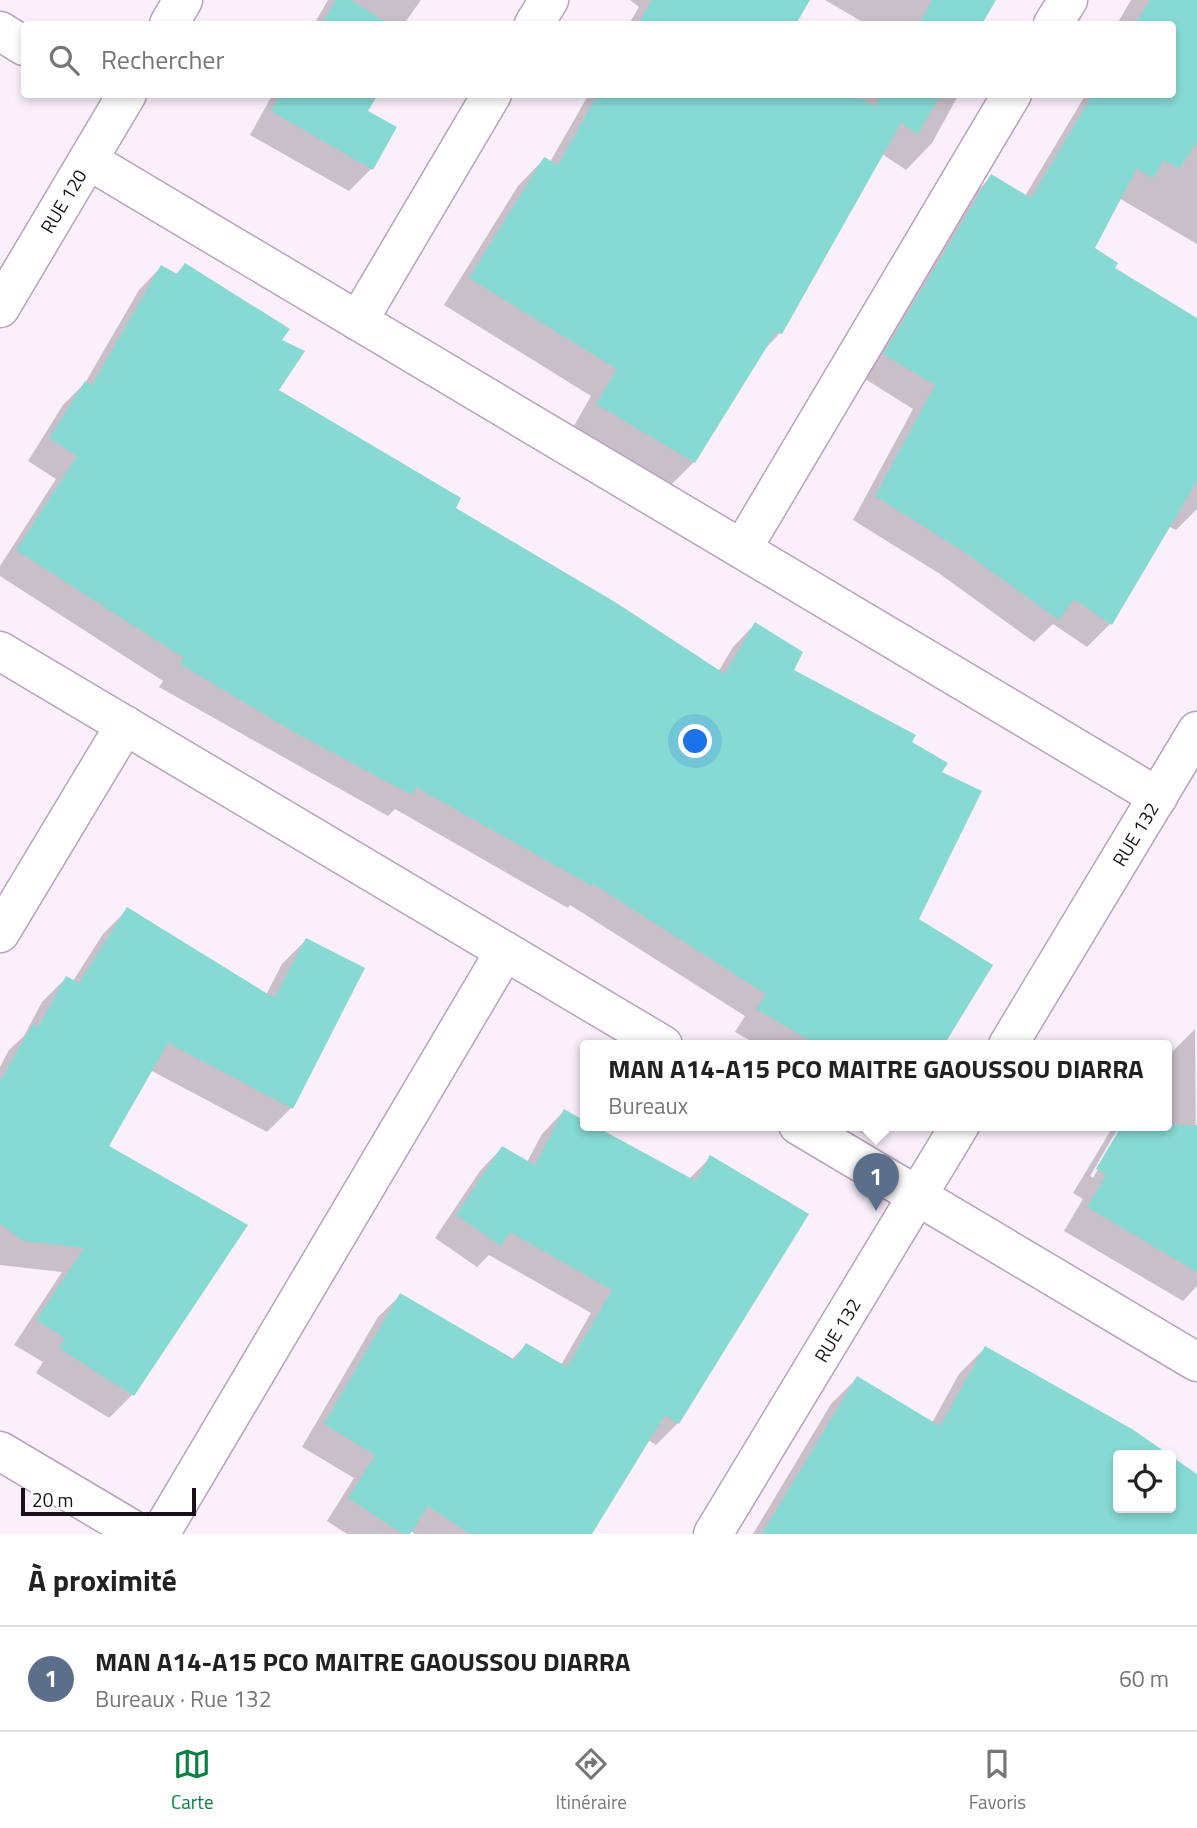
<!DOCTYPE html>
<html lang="fr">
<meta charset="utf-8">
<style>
:root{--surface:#fff;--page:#f6f6f6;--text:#222;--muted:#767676;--line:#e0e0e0;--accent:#0b8043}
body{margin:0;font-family:"Titillium Web",sans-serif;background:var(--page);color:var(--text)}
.controls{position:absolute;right:21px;bottom:21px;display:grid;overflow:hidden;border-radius:7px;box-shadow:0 4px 10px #0003}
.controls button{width:63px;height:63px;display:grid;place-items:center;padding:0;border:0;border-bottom:2px solid var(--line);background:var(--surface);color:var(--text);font:35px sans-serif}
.scale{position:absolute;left:21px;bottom:18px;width:175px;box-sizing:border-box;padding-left:7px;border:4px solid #19101a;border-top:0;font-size:19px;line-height:24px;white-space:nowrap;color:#19101a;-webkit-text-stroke:5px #fff;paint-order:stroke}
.you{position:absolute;left:696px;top:742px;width:24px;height:24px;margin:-18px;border:5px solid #fff;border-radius:50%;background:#1a73e8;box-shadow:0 0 0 10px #1a73e833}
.badge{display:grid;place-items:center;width:46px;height:46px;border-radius:50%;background:var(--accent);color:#fff;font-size:23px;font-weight:700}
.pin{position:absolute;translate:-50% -58px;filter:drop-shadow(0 2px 4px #0008)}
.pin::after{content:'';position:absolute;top:37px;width:24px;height:21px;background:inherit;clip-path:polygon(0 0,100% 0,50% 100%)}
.popup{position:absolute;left:580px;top:1040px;width:592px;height:91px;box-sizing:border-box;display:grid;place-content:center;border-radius:7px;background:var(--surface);filter:drop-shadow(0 2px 5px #0005);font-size:23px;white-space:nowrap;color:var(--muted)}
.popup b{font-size:26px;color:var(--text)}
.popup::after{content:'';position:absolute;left:50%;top:100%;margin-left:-14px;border:14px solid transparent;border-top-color:var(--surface)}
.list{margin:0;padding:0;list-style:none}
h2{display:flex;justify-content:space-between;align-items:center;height:91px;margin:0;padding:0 28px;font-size:30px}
h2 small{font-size:23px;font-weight:400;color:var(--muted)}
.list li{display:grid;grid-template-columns:46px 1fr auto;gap:21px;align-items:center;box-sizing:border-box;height:105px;padding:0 28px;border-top:2px solid var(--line)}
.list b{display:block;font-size:26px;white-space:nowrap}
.list p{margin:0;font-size:23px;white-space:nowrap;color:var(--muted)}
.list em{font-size:23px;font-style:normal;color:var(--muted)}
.icon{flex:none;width:38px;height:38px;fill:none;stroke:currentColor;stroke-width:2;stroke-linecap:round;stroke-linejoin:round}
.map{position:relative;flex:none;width:1197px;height:1534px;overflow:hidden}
.search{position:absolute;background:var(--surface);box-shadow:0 4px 10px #0003;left:21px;right:21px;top:21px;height:77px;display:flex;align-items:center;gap:18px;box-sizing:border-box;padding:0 24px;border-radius:7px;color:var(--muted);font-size:26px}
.sheet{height:196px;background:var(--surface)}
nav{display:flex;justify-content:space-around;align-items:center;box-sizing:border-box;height:98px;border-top:2px solid var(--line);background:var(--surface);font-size:19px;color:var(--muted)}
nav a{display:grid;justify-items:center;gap:4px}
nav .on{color:var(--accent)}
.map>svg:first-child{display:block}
.shadow{fill:#0003}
.building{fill:#87dad4;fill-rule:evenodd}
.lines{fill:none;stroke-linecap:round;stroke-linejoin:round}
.minor-casing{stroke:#baa1be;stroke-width:41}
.minor{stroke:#fff;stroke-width:38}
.labels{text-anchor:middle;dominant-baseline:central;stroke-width:7;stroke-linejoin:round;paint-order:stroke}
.street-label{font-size:19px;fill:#19101a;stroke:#fff}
</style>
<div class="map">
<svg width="1197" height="1534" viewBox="0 0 1197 1534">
<rect width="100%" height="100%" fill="#faeffb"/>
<g class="shadow">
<polygon points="328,0 421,0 404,24 314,24"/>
<polygon points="630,0 808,0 794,24 629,24 639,7"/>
<polygon points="825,0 994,0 980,24 866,24"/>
<polygon points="1131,0 1197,0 1197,244 1119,198 1093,249 1113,268 1197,320 1197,509 1176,530 1168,526 1110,624 1087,647 1053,624 1034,642 940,574 853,520 913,409 862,377 968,200 992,176 1025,196 1086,94 1172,94 1172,24 1117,24"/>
<polygon points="273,94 376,94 366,112 372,168 349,191 250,135"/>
<polygon points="589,94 959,94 932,143 906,170 882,154 780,333 763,351 694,462 667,489 571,431 591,396 444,305 518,186 544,159 550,162"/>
<polygon points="185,265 279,341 276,391 453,509 718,672 733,647 755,624 792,670 910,743 939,772 917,920 942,1045 758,1045 735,1032 745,1016 570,905 568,908 395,809 388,816 159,687 163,681 0,576 0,566 56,479 28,461 63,405 85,383 139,290 161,267 175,275"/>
<polygon points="127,910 266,995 282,964 306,940 291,1108 267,1132 150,1070 107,1147 133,1394 109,1418 36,1373 43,1362 14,1345 62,1272 0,1265 0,1067 9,1050 24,1036 42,1002 66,978 73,981 103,934"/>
<polygon points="1195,1029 1197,1286 1183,1301 1064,1231 1083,1199 1073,1193 1114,1125 1120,1125 1090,1176 1093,1178 1124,1125 1166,1125 1166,1052 1172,1052"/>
<polygon points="564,1111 689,1179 711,1157 678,1423 656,1445 648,1440 590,1534 415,1534 410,1531 408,1534 347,1534 327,1521 354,1478 302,1447 378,1317 401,1295 511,1360 526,1345 561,1365 591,1313 489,1255 477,1267 435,1238 480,1171 502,1148 527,1162 542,1134"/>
<polygon points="848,1125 890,1125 875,1140"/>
<polygon points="985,1348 1170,1455 1118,1455 1118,1508 1171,1508 1171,1461 1197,1476 1197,1534 753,1534 831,1404 857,1378 932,1423 959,1374"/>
</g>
<g class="building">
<polygon points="336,0 351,0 389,24 322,24"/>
<polygon points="652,0 810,0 796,24 638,24"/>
<polygon points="932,0 996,0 982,24 919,24"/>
<polygon points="1150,0 1197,0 1197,142 1180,168 1163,161 1153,179 1137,168 1095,248 1118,263 1115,268 1197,318 1197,481 1112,625 1074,599 1059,620 963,551 875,496 935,385 883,354 991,174 1031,198 1093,94 1172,94 1172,24 1135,24"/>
<polygon points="281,94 378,94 368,111 397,127 373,170 271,111"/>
<polygon points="598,94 853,94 886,113 875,106 881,94 941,94 918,134 901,123 782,334 776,332 695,463 596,404 617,369 469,278 544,157 558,165"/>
<polygon points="185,263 290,329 282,340 305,351 279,390 461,498 456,508 615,602 725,674 755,622 803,652 794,670 916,735 912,742 948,763 942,772 982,791 919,919 993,965 944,1045 818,1045 756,1009 766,994 593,884 592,886 416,787 412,795 294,732 180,664 184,658 16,550 77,456 49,438 85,381 92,385 161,265 177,274"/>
<polygon points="127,907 274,998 306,938 365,968 293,1109 168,1043 109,1146 248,1225 134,1396 59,1348 65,1338 36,1320 84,1248 24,1241 0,1224 0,1081 33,1024 39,1026 66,976 79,983"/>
<polygon points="564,1109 585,1121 585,1125 593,1125 696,1181 710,1155 809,1214 679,1424 665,1415 592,1534 470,1534 428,1506 410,1534 403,1534 348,1498 375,1455 324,1424 400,1293 515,1360 526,1343 567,1367 612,1290 510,1232 501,1246 456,1215 502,1146 535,1165"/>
<polygon points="1122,1125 1197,1125 1197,1272 1087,1207 1106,1175 1096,1169"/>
<path d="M 985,1346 L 1132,1429 L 1197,1474 L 1197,1534 L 762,1534 L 857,1376 L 940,1426 ZM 1118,1455 L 1171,1455 L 1171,1508 L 1118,1508 Z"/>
</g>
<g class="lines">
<g class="minor-casing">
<g id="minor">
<polyline points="169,24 183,0"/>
<polyline points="534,24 549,0"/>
<polyline points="1053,24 1068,0"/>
<polyline points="0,31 24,46"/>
<polyline points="88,160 1158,797"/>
<polyline points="0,308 127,94"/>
<polyline points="358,321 492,94"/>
<polyline points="742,549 1012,94"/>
<polyline points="0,651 663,1045"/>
<polyline points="0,933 125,725"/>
<polyline points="1008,1045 1197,731"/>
<polyline points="798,1125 1197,1362"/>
<polyline points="0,1451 140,1534"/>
<polyline points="160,1534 505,951"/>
<polyline points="713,1534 960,1125"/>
</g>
</g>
<use href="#minor" class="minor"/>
</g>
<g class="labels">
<g class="street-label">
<text transform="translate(63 201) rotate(-59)">RUE 120</text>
<text transform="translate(1135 834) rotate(-59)">RUE 132</text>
<text transform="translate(837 1330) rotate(-59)">RUE 132</text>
</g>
</g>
</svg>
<div class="controls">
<button><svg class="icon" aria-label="locate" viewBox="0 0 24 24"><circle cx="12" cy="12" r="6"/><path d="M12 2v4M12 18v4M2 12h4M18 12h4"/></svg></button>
</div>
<div class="scale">20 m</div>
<div class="you"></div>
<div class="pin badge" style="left:876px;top:1211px;background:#5c6f8a">1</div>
<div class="popup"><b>MAN A14-A15 PCO MAITRE GAOUSSOU DIARRA</b>Bureaux</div>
<div class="search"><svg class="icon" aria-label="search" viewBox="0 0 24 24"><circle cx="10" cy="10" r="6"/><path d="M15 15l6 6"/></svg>Rechercher</div>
</div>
<section class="sheet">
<h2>À proximité<small></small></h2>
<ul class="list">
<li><span class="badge" style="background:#5c6f8a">1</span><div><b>MAN A14-A15 PCO MAITRE GAOUSSOU DIARRA</b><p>Bureaux · Rue 132</p></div><em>60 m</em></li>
</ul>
</section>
<nav>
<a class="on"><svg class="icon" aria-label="map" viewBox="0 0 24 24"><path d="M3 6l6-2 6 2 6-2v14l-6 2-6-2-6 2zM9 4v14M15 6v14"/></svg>Carte</a>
<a><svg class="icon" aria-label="directions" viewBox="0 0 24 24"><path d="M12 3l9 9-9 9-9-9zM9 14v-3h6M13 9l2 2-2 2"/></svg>Itinéraire</a>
<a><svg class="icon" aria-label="saved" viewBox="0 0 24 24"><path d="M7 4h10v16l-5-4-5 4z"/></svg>Favoris</a>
</nav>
